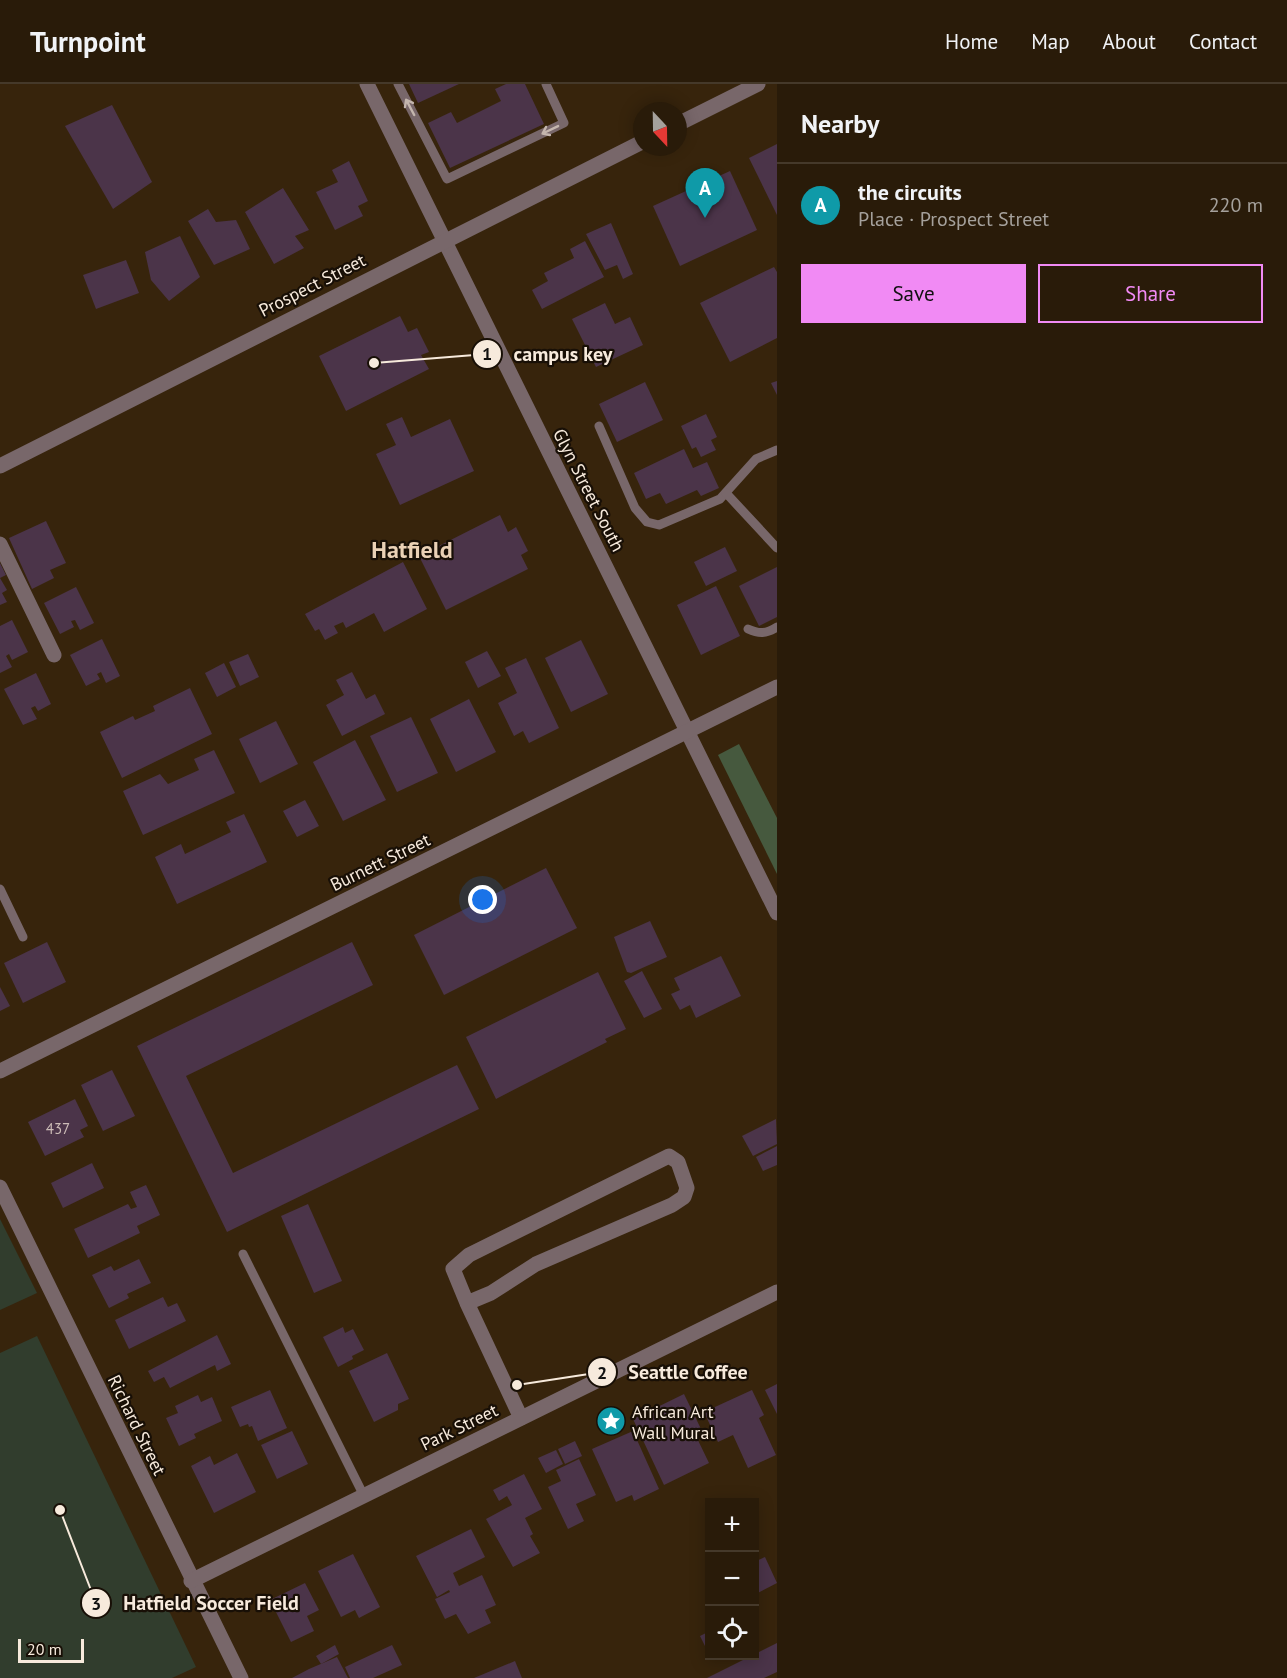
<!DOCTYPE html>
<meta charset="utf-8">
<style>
:root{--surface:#291b09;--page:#312412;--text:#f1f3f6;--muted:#a5a19c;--line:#45392a;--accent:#f18af4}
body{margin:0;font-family:"PT Sans",sans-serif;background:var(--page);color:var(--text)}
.controls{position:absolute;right:18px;bottom:18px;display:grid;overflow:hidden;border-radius:0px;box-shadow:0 3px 15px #0003}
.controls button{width:54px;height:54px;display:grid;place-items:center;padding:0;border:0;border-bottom:2px solid var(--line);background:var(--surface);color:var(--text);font:30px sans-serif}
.compass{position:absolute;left:633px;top:18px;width:54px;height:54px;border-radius:50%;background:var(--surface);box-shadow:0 3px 15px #0003;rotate:158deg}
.scale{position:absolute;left:18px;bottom:15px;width:66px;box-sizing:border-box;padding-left:6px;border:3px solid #f7eadc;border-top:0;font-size:16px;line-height:21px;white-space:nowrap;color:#f7eadc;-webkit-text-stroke:4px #180f06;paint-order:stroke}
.you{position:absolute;left:483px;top:816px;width:21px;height:21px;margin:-15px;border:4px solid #fff;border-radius:50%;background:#1a73e8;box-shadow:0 0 0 9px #1a73e833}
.badge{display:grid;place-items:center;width:39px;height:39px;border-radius:50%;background:var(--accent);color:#fff;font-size:20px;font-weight:700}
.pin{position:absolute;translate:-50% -50px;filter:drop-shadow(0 2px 3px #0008)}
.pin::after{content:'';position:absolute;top:32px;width:21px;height:18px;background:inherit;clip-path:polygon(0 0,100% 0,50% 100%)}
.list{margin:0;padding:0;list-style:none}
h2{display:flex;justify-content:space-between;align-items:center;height:78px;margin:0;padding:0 24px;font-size:26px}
h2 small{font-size:20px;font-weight:400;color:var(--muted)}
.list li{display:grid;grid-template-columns:39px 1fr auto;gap:18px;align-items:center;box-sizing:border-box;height:84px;padding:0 24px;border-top:2px solid var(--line)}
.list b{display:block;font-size:22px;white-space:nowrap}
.list p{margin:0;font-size:20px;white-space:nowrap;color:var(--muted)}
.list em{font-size:20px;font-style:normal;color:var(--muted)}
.actions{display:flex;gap:12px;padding:18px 24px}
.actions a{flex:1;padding:14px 0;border:2px solid var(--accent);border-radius:0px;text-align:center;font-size:21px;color:var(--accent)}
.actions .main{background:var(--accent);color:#111}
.icon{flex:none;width:33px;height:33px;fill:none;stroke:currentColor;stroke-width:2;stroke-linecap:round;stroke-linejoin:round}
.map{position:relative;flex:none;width:777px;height:1594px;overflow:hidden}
header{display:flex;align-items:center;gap:36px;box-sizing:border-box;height:84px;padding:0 30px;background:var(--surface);border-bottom:2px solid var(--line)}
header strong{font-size:28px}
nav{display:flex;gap:33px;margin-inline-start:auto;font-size:21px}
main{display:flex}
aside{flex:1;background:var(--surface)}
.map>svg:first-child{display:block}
.green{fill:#313d2d}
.forest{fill:#46593e}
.building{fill:#4b3449}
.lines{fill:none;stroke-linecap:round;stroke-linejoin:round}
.lane{stroke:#78676a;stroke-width:9}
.street{stroke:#78676a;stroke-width:15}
.oneway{stroke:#c4b6ae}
.labels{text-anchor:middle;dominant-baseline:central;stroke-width:4.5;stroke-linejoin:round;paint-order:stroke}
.number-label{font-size:15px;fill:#ccbcb7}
.street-label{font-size:18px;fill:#f7eadc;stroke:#180f06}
.poi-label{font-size:18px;fill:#f7eadc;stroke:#180f06;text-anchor:start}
.district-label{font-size:24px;font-weight:bold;fill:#ead1b6;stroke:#180f06}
.leader{fill:none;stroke:#f7eadc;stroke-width:2}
.callout-dot{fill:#f7eadc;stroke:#180f06;stroke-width:2}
.mark-label{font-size:18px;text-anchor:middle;font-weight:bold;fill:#111}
.callout-label{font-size:20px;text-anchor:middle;font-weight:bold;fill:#f7eadc;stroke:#180f06;stroke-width:4.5;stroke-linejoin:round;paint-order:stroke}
</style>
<header>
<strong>Turnpoint</strong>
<nav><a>Home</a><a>Map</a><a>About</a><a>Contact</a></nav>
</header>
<main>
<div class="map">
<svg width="777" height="1594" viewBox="0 0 777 1594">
<rect width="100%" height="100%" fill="#37240c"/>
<g class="green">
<polygon points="0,1135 37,1209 0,1226"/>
<polygon points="37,1252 196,1583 172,1594 0,1594 0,1269"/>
</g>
<polygon class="forest" points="739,660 777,734 777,790 718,671"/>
<g class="building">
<polygon points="409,0 459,0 418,19"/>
<polygon points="506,0 525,0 544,40 450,84 428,39 451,28 457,39 501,17 495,5"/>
<polygon points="112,21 152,98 113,125 65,42"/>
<polygon points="777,60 777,131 749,74"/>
<polygon points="349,77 368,117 358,122 363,132 335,146 316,108 338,98 332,86"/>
<polygon points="730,87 757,146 680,182 653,122"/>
<polygon points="283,104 309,146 295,152 304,164 274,180 245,128"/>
<polygon points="208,125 216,138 236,136 250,165 214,181 188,137"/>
<polygon points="611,139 633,190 623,195 617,181 605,186 586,150"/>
<polygon points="180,152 200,193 169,217 151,196 145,168"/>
<polygon points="585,157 604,193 542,225 532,206 548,197 544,189 574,174 570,165"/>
<polygon points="126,176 139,209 96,225 83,191"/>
<polygon points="774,183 777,188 777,254 730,278 700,219"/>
<polygon points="605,219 615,240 630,233 643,261 596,283 572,235"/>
<polygon points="400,232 408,248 417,244 429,268 421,271 429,285 346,327 319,272"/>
<polygon points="777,297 777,311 771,299"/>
<polygon points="645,298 663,336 617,358 599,320"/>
<polygon points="706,330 717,353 711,356 716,366 701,373 696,363 692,365 681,342"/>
<polygon points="402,333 411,353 450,335 474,387 400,421 376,370 396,361 386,340"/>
<polygon points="684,365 693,384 707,378 719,404 701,412 697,406 666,420 660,409 646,415 634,389"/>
<polygon points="500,431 508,448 516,443 528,467 521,471 528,485 446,526 419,472"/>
<polygon points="46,437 66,479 50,486 54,494 32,505 9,454"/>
<polygon points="725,463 737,487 706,502 694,478"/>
<polygon points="403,478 427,525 384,548 374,529 346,544 343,538 334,542 338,549 325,556 319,545 315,547 305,530"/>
<polygon points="0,479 6,491 0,494 7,506 2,509 7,518 0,521"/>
<polygon points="777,483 777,533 759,542 739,502"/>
<polygon points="716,502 740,552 701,571 677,521"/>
<polygon points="76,503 94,539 80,546 75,536 71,537 74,543 60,550 44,519"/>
<polygon points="12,536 28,568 12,576 9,570 6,572 12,583 0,589 0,542"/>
<polygon points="102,555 120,592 106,599 101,588 97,590 100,595 86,602 70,571"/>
<polygon points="581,556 608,610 571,628 545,574"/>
<polygon points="487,567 501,592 478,604 465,578"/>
<polygon points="248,570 259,593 240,602 229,578"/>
<polygon points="526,574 559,644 529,659 523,647 514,652 498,619 517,609 505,584"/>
<polygon points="224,579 236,603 217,613 205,589"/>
<polygon points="352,588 366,615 375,610 385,630 342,652 326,621 344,611 336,596"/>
<polygon points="36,589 51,620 38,627 35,622 31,624 37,635 23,641 4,605"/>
<polygon points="190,604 212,650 122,694 100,648 133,632 135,636 155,627 153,622"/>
<polygon points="469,615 496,668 456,688 430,635"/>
<polygon points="411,633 438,689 397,708 370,652"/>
<polygon points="276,637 298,680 260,699 239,655"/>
<polygon points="355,656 386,716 343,737 313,678"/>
<polygon points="214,666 235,709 143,751 123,707 160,690 168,700 199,686 194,675"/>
<polygon points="305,716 319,742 297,753 283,727"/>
<polygon points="244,730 267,778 177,820 155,773 181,760 185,770 231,748 226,738"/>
<polygon points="546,784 577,844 444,911 414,851"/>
<polygon points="650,837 667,873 631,889 627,888 614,853"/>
<polygon points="47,858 66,898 23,919 4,879"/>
<polygon points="352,858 373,901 186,992 233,1089 457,981 479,1025 227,1148 137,962"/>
<polygon points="721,872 741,912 696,934 690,921 680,926 671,910 680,906 674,894"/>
<polygon points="642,887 662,925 644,934 624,897"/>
<polygon points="598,888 626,945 605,955 607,958 496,1015 466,953"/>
<polygon points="0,903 10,922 0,927"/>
<polygon points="112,986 135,1032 103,1047 81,1001"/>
<polygon points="75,1015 88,1042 80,1046 84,1053 45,1072 28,1038"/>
<polygon points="776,1035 777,1060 753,1072 742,1052"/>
<polygon points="777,1062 777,1081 763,1087 756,1073"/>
<polygon points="92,1079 104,1104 63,1124 51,1099"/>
<polygon points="146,1101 160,1131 137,1142 140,1149 88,1174 74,1145 128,1120 131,1125 137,1123 130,1108"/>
<polygon points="308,1120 342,1197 314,1209 281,1132"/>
<polygon points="139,1175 151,1199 127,1210 129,1214 109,1224 92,1191 111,1182 114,1187"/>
<polygon points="163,1213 168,1223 177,1219 186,1237 129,1265 115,1236"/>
<polygon points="343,1243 345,1249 353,1245 364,1266 352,1272 353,1275 338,1283 323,1253"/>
<polygon points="217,1251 231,1280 217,1287 215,1281 170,1304 164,1293 154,1298 148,1287"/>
<polygon points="387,1269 409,1315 398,1320 398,1326 374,1338 349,1287"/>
<polygon points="777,1300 777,1330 765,1306"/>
<polygon points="270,1306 287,1344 258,1357 252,1342 249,1343 248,1340 240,1343 231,1323"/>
<polygon points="752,1306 764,1331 759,1334 776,1371 748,1384 733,1351 718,1358 704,1328"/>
<polygon points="684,1310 701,1345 694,1348 709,1379 664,1401 633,1335"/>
<polygon points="198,1311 201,1318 212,1313 222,1337 194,1350 196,1354 179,1362 166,1334 178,1329 175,1322"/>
<polygon points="292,1347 308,1380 277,1395 261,1361"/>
<polygon points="633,1347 659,1405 634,1417 632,1411 616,1418 592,1365"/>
<polygon points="575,1357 582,1372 565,1380 558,1365"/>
<polygon points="556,1366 563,1380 546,1389 538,1374"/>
<polygon points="237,1369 256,1408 214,1429 191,1382 210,1372 214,1381"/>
<polygon points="579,1375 596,1411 576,1420 584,1437 568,1445 548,1403 561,1397 556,1386"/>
<polygon points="524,1390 542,1425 525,1434 533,1450 530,1452 540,1469 513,1483 486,1435 512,1421 507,1412 499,1417 493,1406"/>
<polygon points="471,1445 485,1473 453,1489 459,1502 482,1491 496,1521 485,1526 491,1539 468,1550 456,1530 445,1535 435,1515 450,1508 449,1506 437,1513 416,1472"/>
<polygon points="353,1470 380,1523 359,1534 355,1526 341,1533 318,1487"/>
<polygon points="765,1473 777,1499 754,1511 754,1478"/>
<polygon points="305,1499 319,1526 307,1532 314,1547 291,1558 270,1516"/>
<polygon points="710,1547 710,1562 706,1564 700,1552"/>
<polygon points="777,1559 777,1588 764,1594 707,1594"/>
<polygon points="335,1561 339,1570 321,1580 316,1572"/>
<polygon points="392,1561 402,1581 373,1594 350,1594 345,1583"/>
<polygon points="337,1573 348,1594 292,1594 309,1585"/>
<polygon points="515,1577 522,1594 474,1594"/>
</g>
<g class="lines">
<g class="lane">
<polyline points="398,0 447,95 564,39 546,0"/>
<polyline points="599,342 635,424 647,438 659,441 720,415 756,375 777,366"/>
<polyline points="726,409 777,464"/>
<path d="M 748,545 C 759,550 766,550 777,543"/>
<polyline points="0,805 23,853"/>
<polyline points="243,1170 364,1412"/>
</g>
<g class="street">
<polyline points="367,0 777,829"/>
<polyline points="678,40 758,0"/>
<polyline points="0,382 642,58"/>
<polyline points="0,460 54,571"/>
<polyline points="0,987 777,603"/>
<polyline points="0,1103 241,1594"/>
<polyline points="467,1219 453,1185 469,1171 669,1072 678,1078 687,1104 684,1113 672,1121 536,1180 491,1209 467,1219 521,1334"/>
<polyline points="191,1497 777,1208"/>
</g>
</g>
<defs><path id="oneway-shaft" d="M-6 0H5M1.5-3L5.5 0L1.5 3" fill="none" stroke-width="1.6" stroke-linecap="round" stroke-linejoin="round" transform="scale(1.5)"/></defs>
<g class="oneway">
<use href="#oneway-shaft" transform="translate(410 23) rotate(-118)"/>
<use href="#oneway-shaft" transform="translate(550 46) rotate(154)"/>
</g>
<defs>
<g id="sight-disc" transform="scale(1.5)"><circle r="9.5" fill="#0f9aa8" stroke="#180f06"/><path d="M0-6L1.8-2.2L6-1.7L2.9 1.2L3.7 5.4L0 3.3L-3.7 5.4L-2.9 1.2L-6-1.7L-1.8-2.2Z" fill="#fff"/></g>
</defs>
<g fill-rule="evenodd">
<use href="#sight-disc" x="611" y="1337"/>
</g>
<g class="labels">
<g class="number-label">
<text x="58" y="1044">437</text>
</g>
<g class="street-label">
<text transform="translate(312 201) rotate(-27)">Prospect Street</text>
<text transform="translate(589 406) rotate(63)">Glyn Street South</text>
<text transform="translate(380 778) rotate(-26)">Burnett Street</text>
<text transform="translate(137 1341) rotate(64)">Richard Street</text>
<text transform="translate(459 1343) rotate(-26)">Park Street</text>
</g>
<g class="poi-label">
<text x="632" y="1327">African Art<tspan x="632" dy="21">Wall Mural</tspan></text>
</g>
<g class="district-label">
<text x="412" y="465">Hatfield</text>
</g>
</g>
<path class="leader" d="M374 279L487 270M517 1301L602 1288M60 1426L96 1519"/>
<g class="callout-dot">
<circle cx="374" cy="279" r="6"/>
<circle cx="517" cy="1301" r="6"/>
<circle cx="60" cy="1426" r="6"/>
<circle cx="487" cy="270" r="15"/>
<circle cx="602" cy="1288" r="15"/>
<circle cx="96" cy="1519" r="15"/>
</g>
<g class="mark-label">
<text x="487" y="276">1</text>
<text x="602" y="1295">2</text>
<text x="96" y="1526">3</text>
</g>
<g class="callout-label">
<text x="563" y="277">campus key</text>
<text x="688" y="1295">Seattle Coffee</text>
<text x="211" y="1526">Hatfield Soccer Field</text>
</g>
</svg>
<div class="controls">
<button>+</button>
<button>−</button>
<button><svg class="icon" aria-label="locate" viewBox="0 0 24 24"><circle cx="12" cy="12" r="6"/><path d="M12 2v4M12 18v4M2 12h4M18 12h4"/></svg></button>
</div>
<svg class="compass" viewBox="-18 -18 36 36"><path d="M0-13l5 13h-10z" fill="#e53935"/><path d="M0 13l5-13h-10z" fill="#a5a19c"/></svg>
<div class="scale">20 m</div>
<div class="you"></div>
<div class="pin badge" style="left:705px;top:134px;background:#0f9aa8">A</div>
</div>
<aside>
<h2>Nearby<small></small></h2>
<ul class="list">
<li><span class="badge" style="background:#0f9aa8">A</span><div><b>the circuits</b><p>Place · Prospect Street</p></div><em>220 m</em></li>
</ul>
<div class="actions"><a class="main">Save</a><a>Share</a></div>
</aside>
</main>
